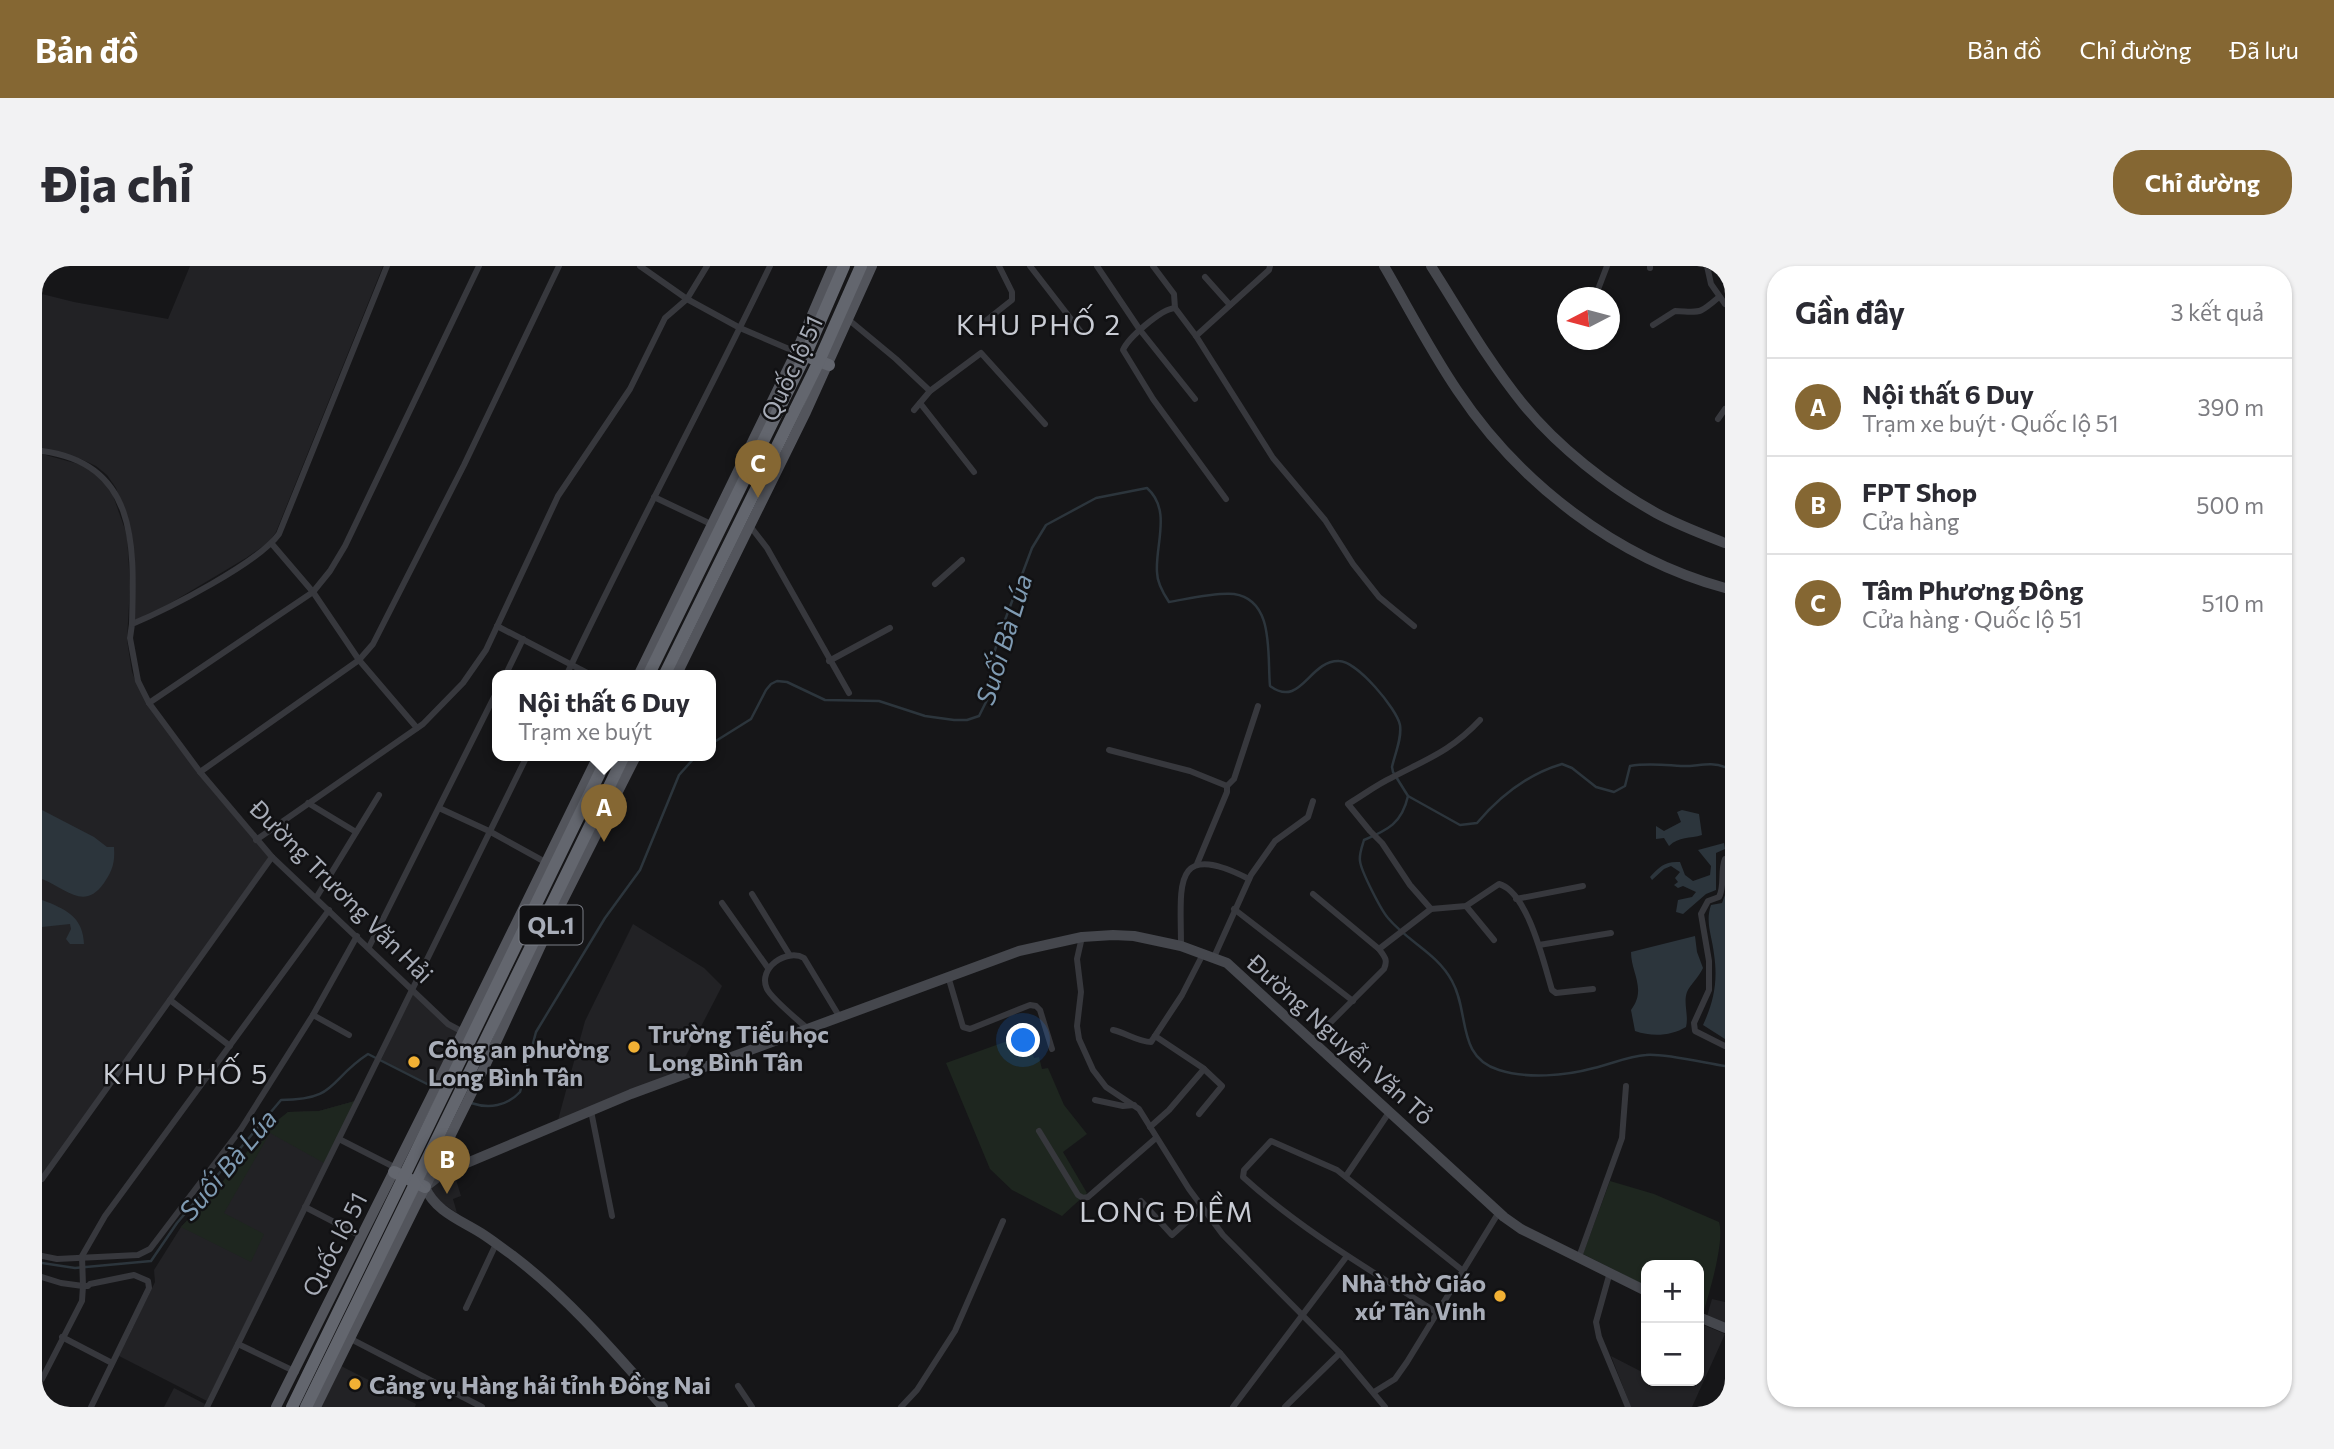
<!DOCTYPE html>
<html lang="vi">
<meta charset="utf-8">
<style>
:root{--surface:#fff;--page:#f2f2f3;--text:#2b2b33;--muted:#7c7c81;--line:#e1e1e2;--accent:#856733}
body{margin:0;font-family:Commissioner,sans-serif;background:var(--page);color:var(--text)}
.controls{position:absolute;right:21px;bottom:21px;display:grid;overflow:hidden;border-radius:14px;box-shadow:0 2px 5px #0004}
.controls button{width:63px;height:63px;display:grid;place-items:center;padding:0;border:0;border-bottom:2px solid var(--line);background:var(--surface);color:var(--text);font:35px sans-serif}
.compass{position:absolute;left:1515px;top:21px;width:63px;height:63px;border-radius:50%;background:var(--surface);box-shadow:0 2px 5px #0004;rotate:264deg}
.you{position:absolute;left:982px;top:775px;width:24px;height:24px;margin:-18px;border:5px solid #fff;border-radius:50%;background:#1a73e8;box-shadow:0 0 0 10px #1a73e833}
.badge{display:grid;place-items:center;width:46px;height:46px;border-radius:50%;background:var(--accent);color:#fff;font-size:23px;font-weight:700}
.pin{position:absolute;translate:-50% -58px;filter:drop-shadow(0 2px 4px #0008)}
.pin::after{content:'';position:absolute;top:37px;width:24px;height:21px;background:inherit;clip-path:polygon(0 0,100% 0,50% 100%)}
.popup{position:absolute;left:450px;top:404px;width:224px;height:91px;box-sizing:border-box;display:grid;place-content:center;border-radius:14px;background:var(--surface);filter:drop-shadow(0 2px 5px #0005);font-size:23px;white-space:nowrap;color:var(--muted)}
.popup b{font-size:26px;color:var(--text)}
.popup::after{content:'';position:absolute;left:50%;top:100%;margin-left:-14px;border:14px solid transparent;border-top-color:var(--surface)}
.list{margin:0;padding:0;list-style:none}
h2{display:flex;justify-content:space-between;align-items:center;height:91px;margin:0;padding:0 28px;font-size:30px}
h2 small{font-size:23px;font-weight:400;color:var(--muted)}
.list li{display:grid;grid-template-columns:46px 1fr auto;gap:21px;align-items:center;box-sizing:border-box;height:98px;padding:0 28px;border-top:2px solid var(--line)}
.list b{display:block;font-size:26px;white-space:nowrap}
.list p{margin:0;font-size:23px;white-space:nowrap;color:var(--muted)}
.list em{font-size:23px;font-style:normal;color:var(--muted)}
.map{position:relative;flex:none;width:1683px;height:1141px;overflow:hidden;border-radius:28px}
header{display:flex;align-items:center;gap:42px;box-sizing:border-box;height:98px;padding:0 35px;background:var(--accent);color:#fff}
header strong{font-size:33px}
nav{display:flex;gap:38px;margin-inline-start:auto;font-size:24px}
.intro{display:flex;align-items:center;justify-content:space-between;box-sizing:border-box;height:168px;padding:0 42px}
h1{margin:0;font-size:49px}
.button{padding:18px 32px;border-radius:28px;background:var(--accent);color:#fff;font-size:24px;font-weight:700}
main{display:flex;gap:42px;padding:0 42px}
aside{flex:1;background:var(--surface);border-radius:28px;box-shadow:0 2px 5px #0004}
.map>svg:first-child{display:block}
.built{fill:#222225}
.green{fill:#1e261f}
.water{fill:#2c353c}
.lines{fill:none;stroke-linecap:round;stroke-linejoin:round}
.stream{stroke:#2c353c;stroke-width:2.5}
.street{stroke:#37383d;stroke-width:6}
.secondary{stroke:#45474d;stroke-width:10}
.primary{stroke:#53555c;stroke-width:10}
.highway{stroke:#63666e;stroke-width:12}
.poi-dot{fill:#f2b134;stroke:#111113;stroke-width:2.5}
.labels{text-anchor:middle;dominant-baseline:central;stroke-width:5;stroke-linejoin:round;paint-order:stroke}
.shield{fill:#111113;stroke:#7b7e86;stroke-width:2}
.shield-label{font-size:23px;font-weight:bold;fill:#a8adb8}
.street-label{font-size:24px;fill:#a8adb8;stroke:#111113}
.poi-label{font-size:24px;font-weight:bold;fill:#a8adb8;stroke:#111113;text-anchor:start}
.water-label{font-size:26px;font-style:italic;fill:#7f9bb3;stroke:#111113}
.quarter-label{font-size:28px;letter-spacing:2px;fill:#c9ccd4;stroke:#111113}
</style>
<header>
<strong>Bản đồ</strong>
<nav><a>Bản đồ</a><a>Chỉ đường</a><a>Đã lưu</a></nav>
</header>
<div class="intro"><h1>Địa chỉ</h1><a class="button">Chỉ đường</a></div>
<main>
<div class="map">
<svg width="1683" height="1141" viewBox="0 0 1683 1141">
<rect width="100%" height="100%" fill="#161618"/>
<g class="built">
<polygon points="148,0 341,0 234,266 227,276 204,292 127,338 93,354 90,268 74,222 65,209 54,200 39,193 0,182 0,28 32,36 126,53"/>
<polygon points="0,188 40,199 51,205 69,224 85,269 88,320 85,374 90,406 94,416 156,508 227,591 0,908"/>
<polygon points="591,658 662,702 680,720 635,807 516,854 543,755"/>
<polygon points="371,726 416,766 389,820 339,794"/>
<polygon points="313,835 165,1135 77,1090 113,1016 112,1004 139,961 246,846 277,845"/>
<polygon points="412,907 419,930 411,933 415,947 397,935 388,922"/>
<polygon points="1670,1033 1683,1036 1683,1058 1665,1050"/>
<polygon points="1657,1057 1683,1068 1650,1141 1589,1141 1569,1090 1604,1108 1604,1115 1657,1115"/>
<polygon points="299,1100 374,1138 373,1141 279,1141"/>
<polygon points="132,1122 163,1138 162,1141 122,1141"/>
</g>
<g class="green">
<polygon points="985,768 992,792 997,791 1000,803 1006,802 1022,839 1045,868 1021,886 1045,927 1020,950 970,924 948,903 904,797"/>
<polygon points="313,835 282,897 228,867 182,947 222,968 209,996 139,961 181,915 223,864 246,846 277,845"/>
<path d="M 1568,915 L 1612,928 L 1677,956 C 1683,976 1667,1027 1661,1048 L 1657,1046 L 1657,999 L 1604,999 L 1604,1020 L 1541,988 Z"/>
</g>
<g class="water">
<path d="M 0,544 L 52,571 L 65,581 L 72,581 C 73,596 71,604 62,617 C 42,645 25,623 0,613 Z"/>
<path d="M 1640,544 L 1657,548 L 1660,569 C 1648,573 1637,570 1627,580 L 1622,572 L 1614,573 L 1614,560 L 1622,565 L 1639,556 L 1635,546 Z"/>
<path d="M 1682,577 L 1683,583 L 1674,587 L 1674,624 L 1664,628 L 1641,648 L 1634,646 L 1636,634 L 1650,631 L 1654,626 L 1641,620 L 1636,622 L 1632,619 L 1636,616 L 1633,612 L 1638,606 L 1629,600 L 1622,603 L 1610,614 L 1608,611 C 1618,600 1623,595 1638,596 L 1643,609 L 1651,615 L 1668,609 L 1669,600 L 1656,584 Z"/>
<path d="M 1683,629 L 1683,773 L 1661,759 C 1672,735 1676,715 1672,688 C 1670,670 1663,656 1669,639 L 1680,637 Z"/>
<path d="M 0,634 C 24,643 41,651 42,678 L 28,678 L 24,673 L 29,663 L 28,658 L 0,661 Z"/>
<path d="M 1653,670 L 1655,686 L 1661,702 C 1657,711 1648,719 1645,726 C 1641,737 1647,749 1644,761 C 1629,770 1610,771 1593,765 L 1589,744 C 1605,723 1589,707 1589,686 Z"/>
</g>
<g class="lines">
<g class="stream">
<path d="M 669,478 L 709,453 L 724,424 L 729,418 L 735,415 L 745,416 L 783,434 L 837,435 L 883,450 L 912,454 L 925,454 L 937,450 L 945,434 L 953,384 L 963,354 L 990,282 L 1004,259 L 1054,232 L 1105,222 C 1130,244 1113,279 1115,306 C 1115,317 1121,327 1127,336 C 1145,333 1174,326 1192,328 C 1233,334 1225,389 1228,420 C 1259,443 1267,394 1297,395 C 1315,395 1355,443 1358,459 C 1360,473 1353,487 1350,501 L 1351,506 L 1366,530 C 1360,557 1346,564 1322,574 C 1320,581 1317,588 1318,595 C 1319,605 1339,644 1346,652 C 1366,676 1395,687 1410,715 C 1428,747 1414,791 1457,804 C 1485,813 1523,810 1552,802 C 1569,798 1587,790 1604,789 C 1621,787 1663,797 1683,800"/>
<path d="M 1366,530 L 1418,559 L 1435,557 C 1458,530 1486,508 1520,498 L 1530,502 L 1554,521 L 1572,526 L 1583,520 L 1588,500 C 1606,497 1621,499 1639,500 C 1654,501 1668,495 1683,501"/>
<path d="M 429,837 C 447,843 465,840 478,826 L 494,766 L 563,652 L 598,604 L 637,509 L 654,490"/>
<path d="M 0,997 L 33,1002 L 109,995 L 135,957 L 239,834 C 296,834 286,814 326,788 L 391,821"/>
</g>
<g class="street">
<path d="M 345,0 L 237,268 C 216,297 126,343 90,358 L 88,372 L 96,415 L 107,437 L 158,506 L 230,591 L 406,758 L 421,766"/>
<polyline points="598,0 645,33 698,62 754,86"/>
<polyline points="988,0 1039,66"/>
<polyline points="1055,0 1098,64 1153,133"/>
<polyline points="1111,0 1132,28 1133,42 1154,70 1231,192 1283,254 1311,298 1337,331 1372,360"/>
<polyline points="1608,0 1608,2"/>
<polyline points="1665,0 1669,18 1683,38"/>
<polyline points="1163,11 1188,39"/>
<polyline points="1555,26 1565,0"/>
<path d="M 1133,42 C 1119,43 1086,72 1081,84 L 1111,133 L 1184,233"/>
<polyline points="807,54 854,93 888,125"/>
<polyline points="941,57 970,34 970,26 957,0"/>
<path d="M 1611,59 L 1633,45 C 1659,46 1656,49 1677,31"/>
<polyline points="1154,70 1227,4 1228,0"/>
<polyline points="878,137 932,206"/>
<polyline points="872,144 888,125 939,87 1003,158"/>
<polyline points="1676,153 1683,143"/>
<path d="M 0,185 C 97,198 92,282 90,358"/>
<polyline points="612,231 671,259"/>
<polyline points="708,260 725,282 807,427"/>
<polyline points="230,278 271,326 317,394 375,462"/>
<polyline points="893,318 920,294"/>
<polyline points="455,360 551,410"/>
<polyline points="787,395 848,362"/>
<polyline points="463,410 481,373"/>
<path d="M 524,410 C 589,272 662,138 728,0"/>
<polyline points="107,437 271,326 288,305 303,280 437,0"/>
<polyline points="1067,484 1148,505 1185,520 1185,526 1155,598"/>
<polyline points="158,506 317,394 331,378 422,199 517,0"/>
<polyline points="1185,520 1192,513 1216,440"/>
<polyline points="266,537 314,566"/>
<polyline points="397,542 447,565 505,597"/>
<polyline points="214,574 381,458 421,417 444,384 516,230 588,123 623,52 645,33 665,0"/>
<path d="M 1683,593 C 1678,605 1683,620 1677,631 L 1666,635 L 1659,648 L 1667,695 L 1667,724 L 1652,757 L 1653,765 L 1683,780"/>
<polyline points="710,628 747,688"/>
<polyline points="274,632 337,529"/>
<polyline points="1474,633 1541,620"/>
<polyline points="680,637 726,702"/>
<polyline points="1424,640 1452,674"/>
<polyline points="1192,643 1311,735"/>
<path d="M 1389,643 L 1368,619 L 1340,577 L 1328,565 L 1306,538 C 1320,530 1334,519 1349,512 C 1385,493 1409,485 1438,454"/>
<polyline points="1040,671 1035,693 1039,726 1035,760 1037,773 1051,804 1064,821 1097,843 1147,923 1181,969 1298,1087 1343,1141"/>
<polyline points="1497,679 1569,667"/>
<path d="M 1139,680 C 1139,620 1129,573 1207,613"/>
<polyline points="327,681 455,425"/>
<path d="M 1337,683 L 1389,643 L 1424,640 L 1457,618 C 1486,626 1502,698 1510,724 L 1514,727 L 1551,723"/>
<polyline points="1172,691 1209,609 1233,575 1266,551 1271,535"/>
<polyline points="906,710 921,761 928,763 988,739 994,740 998,744 1010,783"/>
<polyline points="128,734 188,780"/>
<polyline points="271,749 307,769"/>
<path d="M 766,763 C 757,755 730,733 725,723 C 715,702 745,682 762,692 L 797,750"/>
<path d="M 1071,764 C 1084,767 1097,776 1109,776 L 1140,729 L 1161,688"/>
<polyline points="1113,770 1161,802 1180,820 1157,848"/>
<path d="M 1270,775 L 1342,703 C 1346,694 1343,691 1337,683 L 1271,628"/>
<polyline points="1053,834 1081,840 1092,839"/>
<polyline points="549,845 570,950"/>
<polyline points="1108,861 1127,844 1162,803"/>
<polyline points="997,865 1036,929 1041,932 1046,931 1114,872"/>
<polyline points="297,873 354,902"/>
<polyline points="1304,910 1348,845"/>
<polyline points="0,913 230,591"/>
<polyline points="1099,935 1130,969 1160,942"/>
<polyline points="263,941 319,970"/>
<polyline points="0,990 15,993 96,989 108,983 199,863 271,749 315,670"/>
<polyline points="1537,991 1580,872 1584,820"/>
<polyline points="1568,1006 1554,1056 1557,1071 1586,1141"/>
<polyline points="0,1011 19,1017 41,1020 40,990 63,950 287,644"/>
<polyline points="424,1042 454,978"/>
<path d="M 1394,1046 C 1328,1004 1259,964 1201,911 L 1202,904 L 1229,875 L 1295,904 L 1420,1004"/>
<polyline points="20,1071 70,1097"/>
<polyline points="307,1072 440,1141"/>
<polyline points="196,1078 254,1106"/>
<polyline points="0,1113 40,1035 41,1020 46,1020 48,1018 92,1009 106,1015 107,1022 49,1141"/>
<polyline points="696,1120 710,1141"/>
<polyline points="1332,1126 1353,1113 1365,1096 1457,946"/>
<polyline points="165,1141 485,490"/>
<polyline points="859,1141 875,1124 913,1065 961,955"/>
<polyline points="1191,1141 1305,990"/>
<polyline points="1243,1141 1298,1087"/>
</g>
<g class="secondary">
<path d="M 1342,0 C 1366,41 1388,84 1415,124 C 1477,217 1574,292 1683,322"/>
<path d="M 1389,0 C 1419,47 1446,95 1481,138 C 1515,180 1567,221 1614,247 C 1636,259 1660,268 1683,277"/>
<polyline points="1657,1051 1683,1062"/>
<path d="M 621,1141 C 574,1088 527,1032 470,989 C 460,982 450,974 439,967 C 418,954 393,945 383,921 L 401,907 L 589,828 L 977,685 L 1040,671 L 1071,669 L 1092,670 L 1139,680 L 1185,697 L 1462,951 L 1479,963 L 1604,1025"/>
</g>
<g class="primary">
<polyline points="596,410 754,86 791,0"/>
<polyline points="634,410 764,146 830,0"/>
<polyline points="234,1141 388,833 556,490"/>
<polyline points="274,1141 444,798 508,660 594,490"/>
</g>
<g class="highway">
<polyline points="754,86 787,99"/>
<polyline points="606,410 763,90 802,0"/>
<polyline points="622,410 777,95 819,0"/>
<polyline points="352,906 383,921"/>
<polyline points="250,1141 566,490"/>
<polyline points="264,1141 582,490"/>
</g>
</g>
<g class="poi-dot">
<circle cx="592" cy="781" r="7"/>
<circle cx="372" cy="796" r="7"/>
<circle cx="1458" cy="1030" r="7"/>
<circle cx="313" cy="1118" r="7"/>
</g>
<g class="labels">
<rect class="shield" x="477.5" y="639.5" width="63" height="39" rx="5"/>
<g class="shield-label">
<text x="509" y="659">QL.1</text>
</g>
<g class="street-label">
<text transform="translate(749 102) rotate(-65)">Quốc lộ 51</text>
<text transform="translate(300 625) rotate(45)">Đường Trương Văn Hải</text>
<text transform="translate(1299 773) rotate(42)">Đường Nguyễn Văn Tỏ</text>
<text transform="translate(292 978) rotate(-63)">Quốc lộ 51</text>
</g>
<g class="poi-label">
<text x="606" y="767">Trường Tiểu học<tspan x="606" dy="28">Long Bình Tân</tspan></text>
<text x="386" y="782">Công an phường<tspan x="386" dy="28">Long Bình Tân</tspan></text>
<text x="1444" y="1016" text-anchor="end">Nhà thờ Giáo<tspan x="1444" dy="28">xứ Tân Vinh</tspan></text>
<text x="327" y="1118">Cảng vụ Hàng hải tỉnh Đồng Nai</text>
</g>
<g class="water-label">
<text transform="translate(961 373) rotate(-73)">Suối Bà Lúa</text>
<text transform="translate(185 898) rotate(-50)">Suối Bà Lúa</text>
</g>
<g class="quarter-label">
<text x="997" y="58">KHU PHỐ 2</text>
<text x="144" y="807">KHU PHỐ 5</text>
<text x="1125" y="945">LONG ĐIỀM</text>
</g>
</g>
</svg>
<div class="controls">
<button>+</button>
<button>−</button>
</div>
<svg class="compass" viewBox="-18 -18 36 36"><path d="M0-13l5 13h-10z" fill="#e53935"/><path d="M0 13l5-13h-10z" fill="#7c7c81"/></svg>
<div class="you"></div>
<div class="pin badge" style="left:562px;top:576px">A</div>
<div class="popup"><b>Nội thất 6 Duy</b>Trạm xe buýt</div>
<div class="pin badge" style="left:405px;top:928px">B</div>
<div class="pin badge" style="left:716px;top:232px">C</div>
</div>
<aside>
<h2>Gần đây<small>3 kết quả</small></h2>
<ul class="list">
<li><span class="badge">A</span><div><b>Nội thất 6 Duy</b><p>Trạm xe buýt · Quốc lộ 51</p></div><em>390 m</em></li>
<li><span class="badge">B</span><div><b>FPT Shop</b><p>Cửa hàng</p></div><em>500 m</em></li>
<li><span class="badge">C</span><div><b>Tâm Phương Đông</b><p>Cửa hàng · Quốc lộ 51</p></div><em>510 m</em></li>
</ul>
</aside>
</main>
